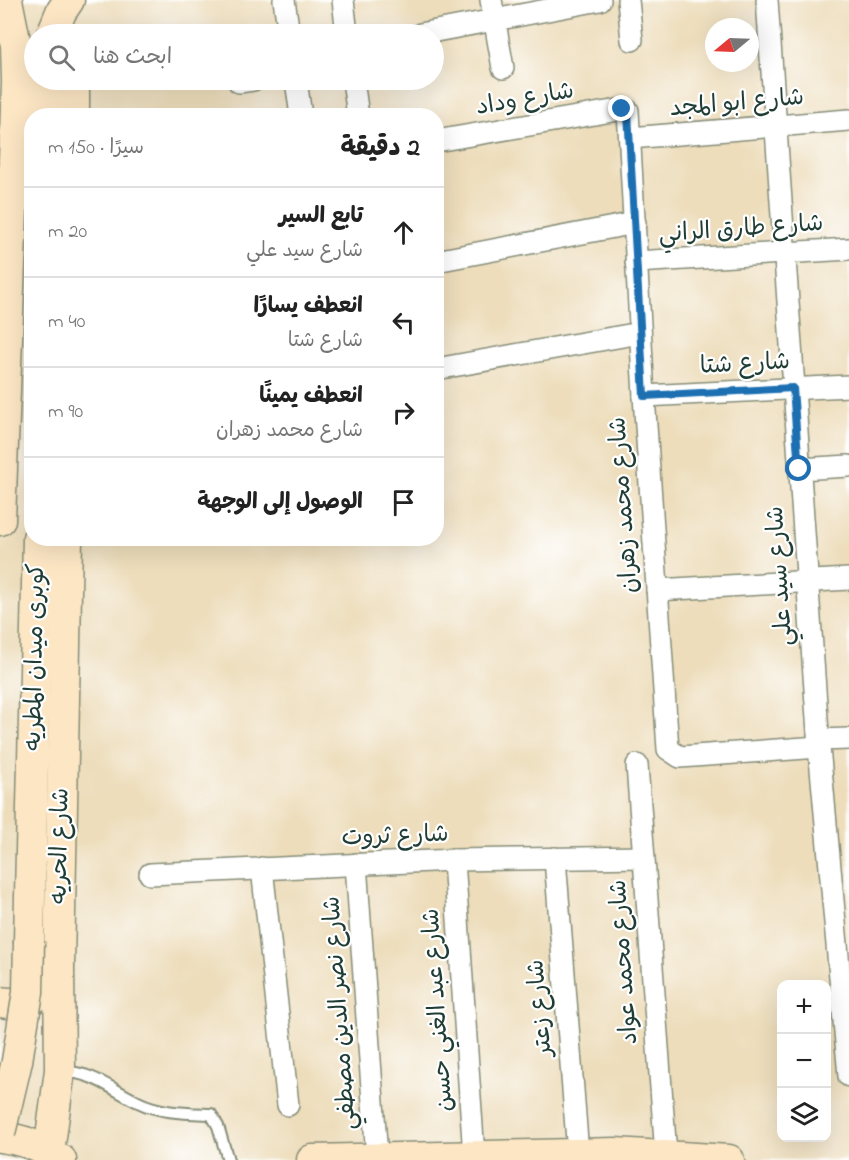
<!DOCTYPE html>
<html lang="ar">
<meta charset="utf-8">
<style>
:root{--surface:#fff;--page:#f6f6f6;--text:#222;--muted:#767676;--line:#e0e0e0}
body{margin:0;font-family:"Indie Flower","Playpen Sans Arabic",sans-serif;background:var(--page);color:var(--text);direction:rtl}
.controls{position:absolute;right:18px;bottom:18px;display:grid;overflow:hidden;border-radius:12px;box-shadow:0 6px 24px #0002}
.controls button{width:54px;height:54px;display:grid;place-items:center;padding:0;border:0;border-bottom:2px solid var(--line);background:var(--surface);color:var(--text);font:30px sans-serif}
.compass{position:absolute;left:705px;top:18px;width:54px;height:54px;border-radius:50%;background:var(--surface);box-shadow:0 6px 24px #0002;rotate:251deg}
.stop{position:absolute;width:18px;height:18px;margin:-14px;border:4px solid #1f6fb2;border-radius:50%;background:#fff}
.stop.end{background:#1f6fb2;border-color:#fff;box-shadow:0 2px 6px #0008}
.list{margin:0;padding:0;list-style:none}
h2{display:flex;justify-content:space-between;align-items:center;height:78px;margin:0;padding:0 24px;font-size:26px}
h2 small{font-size:20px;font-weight:400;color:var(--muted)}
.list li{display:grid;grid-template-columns:39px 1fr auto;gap:18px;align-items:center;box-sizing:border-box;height:90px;padding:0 24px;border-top:2px solid var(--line)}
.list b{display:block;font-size:22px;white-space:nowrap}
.list p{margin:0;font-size:20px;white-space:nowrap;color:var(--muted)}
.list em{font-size:20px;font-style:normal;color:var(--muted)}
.icon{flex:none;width:33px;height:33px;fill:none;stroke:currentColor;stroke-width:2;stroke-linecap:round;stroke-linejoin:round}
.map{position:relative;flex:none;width:849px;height:1160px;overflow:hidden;direction:ltr}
.search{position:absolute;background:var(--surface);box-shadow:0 6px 24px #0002;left:24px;top:24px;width:420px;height:66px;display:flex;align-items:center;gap:15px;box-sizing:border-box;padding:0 21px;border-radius:33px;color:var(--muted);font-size:22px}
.panel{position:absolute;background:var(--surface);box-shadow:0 6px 24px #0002;left:24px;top:108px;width:420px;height:438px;border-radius:24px;direction:rtl}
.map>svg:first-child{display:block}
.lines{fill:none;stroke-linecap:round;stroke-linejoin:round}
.lane-casing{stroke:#868d78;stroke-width:14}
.street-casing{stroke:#868d78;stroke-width:24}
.secondary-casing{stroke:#868d78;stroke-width:33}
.lane{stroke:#fff;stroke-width:10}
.street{stroke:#fff;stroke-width:21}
.secondary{stroke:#fce6c4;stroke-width:30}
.secondary-bridge-casing{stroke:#868d78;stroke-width:33;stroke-linecap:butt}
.secondary-bridge{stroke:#fce6c4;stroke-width:30}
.route{stroke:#1f6fb2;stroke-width:8}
.labels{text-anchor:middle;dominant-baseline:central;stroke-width:4.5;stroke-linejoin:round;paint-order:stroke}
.street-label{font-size:24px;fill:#1f3d34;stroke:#fff}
</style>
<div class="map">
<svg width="849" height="1160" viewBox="0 0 849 1160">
<rect width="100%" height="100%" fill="#fff"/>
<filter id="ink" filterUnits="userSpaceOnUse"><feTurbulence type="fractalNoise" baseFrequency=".0167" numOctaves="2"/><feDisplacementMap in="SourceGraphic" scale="12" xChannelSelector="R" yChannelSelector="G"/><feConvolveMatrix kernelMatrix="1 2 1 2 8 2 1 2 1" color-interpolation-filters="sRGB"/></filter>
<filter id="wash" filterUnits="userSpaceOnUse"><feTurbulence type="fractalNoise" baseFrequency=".008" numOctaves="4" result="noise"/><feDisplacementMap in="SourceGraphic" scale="24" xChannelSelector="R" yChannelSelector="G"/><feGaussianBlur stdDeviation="1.35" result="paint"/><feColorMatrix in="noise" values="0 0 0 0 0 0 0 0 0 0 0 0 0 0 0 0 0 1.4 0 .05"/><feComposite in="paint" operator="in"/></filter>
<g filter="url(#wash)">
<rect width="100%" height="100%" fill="#edddbb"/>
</g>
<g filter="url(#ink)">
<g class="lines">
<g class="lane-casing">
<path id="lane" d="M 62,1071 C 97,1074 109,1088 138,1102 C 160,1113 186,1113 211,1114 L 218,1126 L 228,1160"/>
</g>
<g class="street-casing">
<g id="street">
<polyline points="284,0 289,34"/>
<polyline points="343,0 347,34"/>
<polyline points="491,0 503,68"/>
<polyline points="628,0 632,40"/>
<polyline points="767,0 819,747 849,1076"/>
<polyline points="420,34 600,0"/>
<polyline points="296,80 301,116"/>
<polyline points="353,80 358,116"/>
<polyline points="239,82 253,80"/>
<polyline points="630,138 849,120"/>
<polyline points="436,141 624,109 628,111 644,396 668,749 680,757 819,747"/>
<polyline points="436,261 635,223"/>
<polyline points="636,262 849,249"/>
<polyline points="436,369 640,333"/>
<polyline points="644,396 849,386"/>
<polyline points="799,469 849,466"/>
<polyline points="657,590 849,579"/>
<polyline points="819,740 849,739"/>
<polyline points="637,765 666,1155"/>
<polyline points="555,858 578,1154"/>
<polyline points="454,860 474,1156"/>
<polyline points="356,864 377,1158"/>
<polyline points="262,868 288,1105"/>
<polyline points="150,874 454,860 643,857"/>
</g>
</g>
<g class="secondary-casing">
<g id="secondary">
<polyline points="52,34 61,12 69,0"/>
<polyline points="45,116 46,80"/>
<polyline points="74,116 74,80"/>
<polyline points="0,520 17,82 16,45 7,0"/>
<polyline points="29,941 38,538"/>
<path d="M 0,1002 C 18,1005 34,1001 47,988"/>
<path d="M 0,1137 C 23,1139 42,1147 61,1160"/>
<polyline points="49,1152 60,1070 59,967 67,538"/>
<polyline points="312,1160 615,1153 729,1160"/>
</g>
</g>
<use href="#lane" class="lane"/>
<use href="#street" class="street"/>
<use href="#secondary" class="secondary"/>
<g class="secondary-bridge-casing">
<polyline id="secondary-bridge" points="0,1133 17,1061 28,992 29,941"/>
</g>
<use href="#secondary-bridge" class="secondary-bridge"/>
</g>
</g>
<g class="lines" filter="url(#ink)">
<polyline class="route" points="622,109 626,109 628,113 644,396 793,388 799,469"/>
</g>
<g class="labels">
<g class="street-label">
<text transform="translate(525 100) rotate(-10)">شارع وداد</text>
<text transform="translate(737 104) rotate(-5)">شارع ابو المجد</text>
<text transform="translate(741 230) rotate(-4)">شارع طارق الراني</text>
<text transform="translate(745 365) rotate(-3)">شارع شتا</text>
<text transform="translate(625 505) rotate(-94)">شارع محمد زهران</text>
<text transform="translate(781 576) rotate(-94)">شارع سيد علي</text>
<text transform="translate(36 657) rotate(-89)">كوبرى ميدان المطريه</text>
<text transform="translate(395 837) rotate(-2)">شارع ثروت</text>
<text transform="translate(61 846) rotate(-89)">شارع الحريه</text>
<text transform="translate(625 962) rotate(-94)">شارع محمد عواد</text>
<text transform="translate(541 1008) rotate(-95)">شارع زعتر</text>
<text transform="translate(439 1010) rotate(-94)">شارع عبد الغني حسن</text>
<text transform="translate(341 1013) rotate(-94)">شارع نصر الدين مصطفي</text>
</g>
</g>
</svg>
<div class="controls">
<button>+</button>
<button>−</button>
<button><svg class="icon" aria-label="layers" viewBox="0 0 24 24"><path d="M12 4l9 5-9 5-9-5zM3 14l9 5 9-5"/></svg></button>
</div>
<svg class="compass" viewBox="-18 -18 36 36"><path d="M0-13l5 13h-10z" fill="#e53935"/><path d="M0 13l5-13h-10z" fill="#767676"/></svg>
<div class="stop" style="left:799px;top:469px"></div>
<div class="stop end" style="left:622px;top:109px"></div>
<div class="search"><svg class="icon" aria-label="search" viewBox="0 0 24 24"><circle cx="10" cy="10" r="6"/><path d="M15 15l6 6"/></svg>ابحث هنا</div>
<section class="panel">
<h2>2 دقيقة<small>سيرًا · 150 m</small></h2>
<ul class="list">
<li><svg class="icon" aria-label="ahead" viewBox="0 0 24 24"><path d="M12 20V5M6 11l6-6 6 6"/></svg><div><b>تابع السير</b><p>شارع سيد علي</p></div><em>20 m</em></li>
<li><svg class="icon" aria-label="left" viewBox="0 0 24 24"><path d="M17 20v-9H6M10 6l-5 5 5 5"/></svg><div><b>انعطف يسارًا</b><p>شارع شتا</p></div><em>40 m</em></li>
<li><svg class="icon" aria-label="right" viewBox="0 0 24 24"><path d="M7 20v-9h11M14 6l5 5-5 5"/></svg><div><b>انعطف يمينًا</b><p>شارع محمد زهران</p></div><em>90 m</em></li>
<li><svg class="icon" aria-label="arrive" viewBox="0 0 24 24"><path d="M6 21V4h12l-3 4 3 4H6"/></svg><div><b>الوصول إلى الوجهة</b></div></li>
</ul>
</section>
</div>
